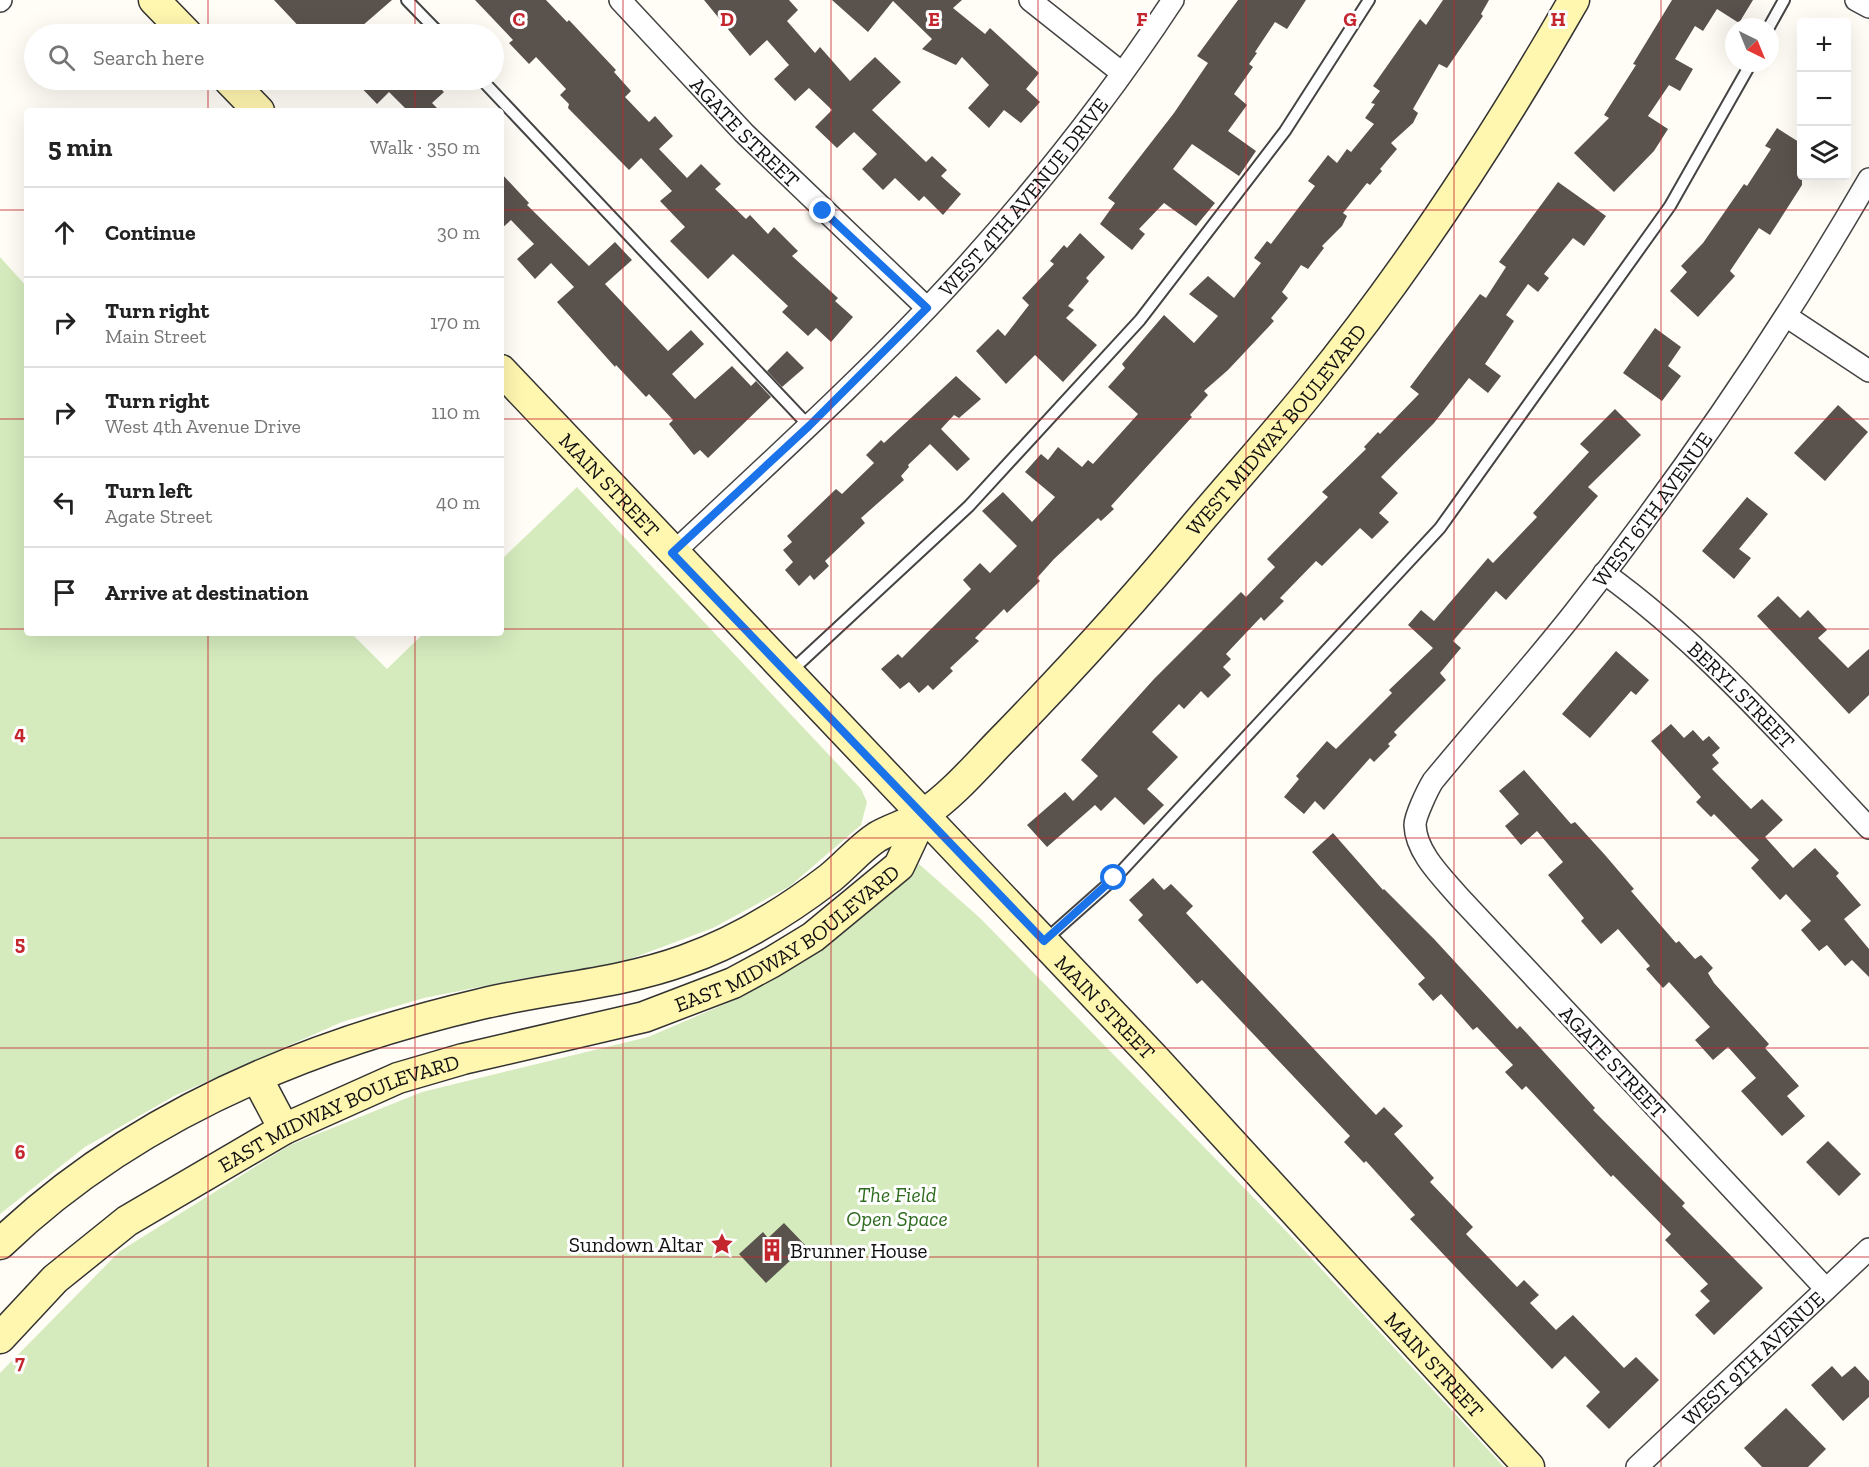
<!DOCTYPE html>
<meta charset="utf-8">
<style>
:root{--surface:#fff;--page:#f2f2f2;--text:#222;--muted:#767676;--line:#e0e0e0}
body{margin:0;font-family:"Zilla Slab",serif;background:var(--page);color:var(--text)}
.controls{position:absolute;right:18px;top:18px;display:grid;overflow:hidden;border-radius:6px;box-shadow:0 6px 24px #0002}
.controls button{width:54px;height:54px;display:grid;place-items:center;padding:0;border:0;border-bottom:2px solid var(--line);background:var(--surface);color:var(--text);font:30px sans-serif}
.compass{position:absolute;left:1725px;top:18px;width:54px;height:54px;border-radius:50%;background:var(--surface);box-shadow:0 6px 24px #0002;rotate:137deg}
.stop{position:absolute;width:18px;height:18px;margin:-14px;border:4px solid #1a73e8;border-radius:50%;background:#fff}
.stop.end{background:#1a73e8;border-color:#fff;box-shadow:0 2px 6px #0008}
.list{margin:0;padding:0;list-style:none}
h2{display:flex;justify-content:space-between;align-items:center;height:78px;margin:0;padding:0 24px;font-size:26px}
h2 small{font-size:20px;font-weight:400;color:var(--muted)}
.list li{display:grid;grid-template-columns:39px 1fr auto;gap:18px;align-items:center;box-sizing:border-box;height:90px;padding:0 24px;border-top:2px solid var(--line)}
.list b{display:block;font-size:22px;white-space:nowrap}
.list p{margin:0;font-size:20px;white-space:nowrap;color:var(--muted)}
.list em{font-size:20px;font-style:normal;color:var(--muted)}
.icon{flex:none;width:33px;height:33px;fill:none;stroke:currentColor;stroke-width:2;stroke-linecap:round;stroke-linejoin:round}
.map{position:relative;flex:none;width:1869px;height:1467px;overflow:hidden}
.search{position:absolute;background:var(--surface);box-shadow:0 6px 24px #0002;left:24px;top:24px;width:480px;height:66px;display:flex;align-items:center;gap:15px;box-sizing:border-box;padding:0 21px;border-radius:33px;color:var(--muted);font-size:22px}
.panel{position:absolute;background:var(--surface);box-shadow:0 6px 24px #0002;left:24px;top:108px;width:480px;height:528px;border-radius:6px}
.map>svg:first-child{display:block}
.green{fill:#d5ebbd}
.building{fill:#5a524d}
.lines{fill:none;stroke-linecap:round;stroke-linejoin:round}
.service-casing{stroke:#444;stroke-width:14}
.minor-casing{stroke:#444;stroke-width:24}
.secondary-casing{stroke:#333;stroke-width:33}
.service{stroke:#fff;stroke-width:10}
.minor{stroke:#fff;stroke-width:21}
.secondary{stroke:#fff6b0;stroke-width:30}
.route{stroke:#1a73e8;stroke-width:8}
.grid{fill:none;stroke:#c4262e;stroke-width:1.5;stroke-opacity:0.55}
.labels{text-anchor:middle;dominant-baseline:central;stroke-width:6;stroke-linejoin:round;paint-order:stroke}
.street-label{font-size:21px;fill:#111;stroke:#fff}
.park-label{font-size:21px;font-style:italic;fill:#2f6b1f;stroke:#fff}
.poi-label{font-size:21px;fill:#111;stroke:#fff;text-anchor:end}
.grid-label{font-size:20px;text-anchor:middle;font-weight:bold;fill:#c4262e;stroke:#fff;stroke-width:6;stroke-linejoin:round;paint-order:stroke}
</style>
<div class="map">
<svg width="1869" height="1467" viewBox="0 0 1869 1467">
<rect width="100%" height="100%" fill="#fffdf5"/>
<g class="green">
<polygon points="0,257 27,287 27,633 351,633 387,669 424,633 501,633 501,560 577,487 861,789 867,802 861,825 790,886 713,928 614,965 525,978 424,998 342,1022 174,1096 85,1147 0,1214"/>
<polygon points="919,864 980,918 1289,1234 1504,1467 0,1467 0,1373 120,1251 290,1145 422,1092 648,1037 739,998 826,944"/>
</g>
<g class="building">
<polygon points="274,0 392,0 362,26 370,34 306,34"/>
<polygon points="475,0 546,0 567,22 569,20 616,70 614,72 631,91 625,97 649,122 655,116 673,136 659,149 687,178 701,164 721,184 715,189 746,219 750,215 768,234 774,227 798,251 792,256 838,298 835,301 853,317 831,342 816,328 808,336 782,312 788,306 733,254 708,279 670,241 685,227 660,201 672,191 641,158 629,170 568,108 569,104 560,95 566,89 536,57 529,64 509,43 513,40"/>
<polygon points="704,0 789,0 798,10 787,21 815,53 820,47 850,81 875,57 901,82 872,110 926,162 932,156 947,170 941,176 961,194 943,215 924,196 919,201 895,178 883,190 862,169 877,154 854,132 837,148 815,127 832,110 809,88 795,101 774,79 789,65 767,40 750,56"/>
<polygon points="832,0 962,0 953,8 985,34 990,28 1039,73 1026,89 1040,102 1021,123 1004,110 989,128 968,108 989,85 962,57 956,65 922,49 932,39 893,1 868,32"/>
<polygon points="1238,0 1306,0 1287,29 1275,22 1255,52 1257,53 1249,64 1253,67 1234,94 1247,105 1228,131 1256,151 1239,176 1192,144 1173,169 1215,203 1196,226 1164,203 1139,229 1145,234 1132,250 1100,224 1115,203 1108,198 1174,113 1208,63 1197,56"/>
<polygon points="1443,0 1489,0 1481,14 1483,16 1447,68 1439,64 1413,109 1418,113 1413,123 1391,143 1397,149 1380,169 1382,171 1370,185 1367,183 1343,213 1347,216 1342,226 1322,246 1324,248 1308,269 1301,265 1282,292 1288,298 1271,318 1274,321 1228,370 1204,391 1208,395 1190,415 1192,417 1111,506 1114,509 1101,521 1098,518 1054,559 1037,578 1040,581 1007,613 1004,609 975,638 979,641 950,668 953,671 933,690 928,685 919,693 909,682 900,689 881,669 898,654 902,658 971,589 963,580 980,563 990,573 1017,546 982,511 1003,492 1032,522 1055,497 1025,472 1041,454 1048,460 1058,447 1082,467 1088,460 1093,464 1138,414 1108,387 1125,368 1122,364 1164,315 1194,343 1218,316 1189,294 1208,276 1234,298 1261,263 1254,258 1267,241 1271,244 1315,186 1308,181 1328,155 1337,163 1347,149 1351,152 1374,124 1365,118 1375,104 1371,103 1380,91 1373,86 1420,19 1426,25"/>
<polygon points="1672,0 1753,0 1739,23 1717,9 1703,31 1695,26 1675,59 1693,69 1680,91 1669,85 1648,116 1668,129 1654,151 1614,192 1574,153 1609,118 1604,115 1636,65 1633,64"/>
<polygon points="354,80 432,80 444,92 432,103 440,111 408,111 389,92 377,104"/>
<polygon points="1777,128 1802,144 1802,185 1770,235 1759,228 1730,271 1735,276 1698,317 1670,291 1687,272 1681,266 1703,243 1744,184 1747,186 1771,149 1765,146"/>
<polygon points="501,173 529,203 527,205 589,266 615,242 632,260 605,284 668,351 691,330 704,344 672,374 695,399 732,366 751,386 756,381 771,397 708,458 700,450 694,455 669,424 673,420 649,394 646,397 616,365 615,367 557,302 574,287 551,263 535,279 517,259 534,244 511,220 501,229"/>
<polygon points="1558,182 1606,216 1584,246 1573,238 1544,274 1549,278 1538,292 1528,284 1506,315 1514,321 1485,364 1501,376 1488,393 1469,378 1434,423 1381,477 1398,493 1379,513 1389,522 1372,539 1360,528 1322,566 1316,561 1280,598 1284,601 1264,621 1261,617 1226,654 1231,659 1223,667 1231,675 1208,698 1201,691 1184,709 1179,704 1152,732 1178,757 1147,789 1164,805 1144,825 1115,797 1101,811 1095,805 1047,847 1027,825 1065,792 1073,801 1098,776 1081,760 1154,679 1241,592 1246,597 1275,567 1267,559 1328,497 1322,492 1366,449 1364,447 1378,432 1380,434 1419,394 1410,387 1480,294 1486,298 1506,267 1499,262"/>
<polygon points="1080,233 1105,257 1086,278 1089,281 1068,306 1074,310 1066,318 1097,345 1063,382 1035,355 1006,384 976,351 998,329 1005,336 1029,305 1022,298 1054,264 1050,261 1064,245 1067,248"/>
<polygon points="1655,328 1681,347 1668,366 1681,376 1662,401 1623,373"/>
<polygon points="787,351 804,368 782,387 767,371"/>
<polygon points="956,376 981,399 959,418 954,415 941,429 970,459 957,471 930,444 908,465 909,467 901,476 904,480 861,518 865,523 825,561 829,566 814,580 810,575 799,586 785,570 793,562 783,550 792,542 787,536 836,489 842,494 874,463 866,455 881,440 884,443"/>
<polygon points="1838,405 1868,432 1825,481 1794,453"/>
<polygon points="1615,409 1641,435 1588,487 1598,496 1506,600 1496,591 1453,641 1461,648 1440,673 1446,680 1394,732 1397,735 1388,744 1390,746 1374,762 1370,758 1324,810 1315,801 1304,814 1284,797 1299,779 1296,776 1327,741 1336,749 1392,693 1389,690 1433,648 1408,625 1421,610 1434,621 1488,558 1493,563 1537,517 1533,513 1589,452 1580,444"/>
<polygon points="1747,497 1768,514 1739,549 1751,558 1734,579 1702,551"/>
<polygon points="1778,596 1800,618 1808,610 1827,630 1818,638 1848,668 1869,649 1869,695 1849,714 1757,616"/>
<polygon points="1616,651 1649,680 1636,695 1631,691 1590,738 1562,714"/>
<polygon points="1671,724 1684,738 1693,730 1703,741 1709,736 1720,748 1712,755 1719,763 1712,769 1751,809 1762,799 1783,820 1765,837 1793,868 1815,848 1839,873 1836,876 1861,905 1844,919 1869,949 1869,977 1852,960 1845,966 1827,945 1819,951 1801,930 1811,921 1786,894 1780,900 1751,868 1759,860 1714,814 1711,817 1696,802 1701,797 1651,741"/>
<polygon points="1524,770 1571,824 1575,822 1605,855 1634,889 1631,891 1676,943 1679,941 1695,959 1701,955 1713,968 1708,973 1714,983 1769,1044 1765,1048 1799,1086 1787,1096 1805,1116 1782,1136 1741,1091 1756,1078 1728,1047 1713,1060 1695,1040 1710,1027 1669,982 1663,988 1646,969 1650,966 1618,929 1601,944 1581,921 1584,918 1548,875 1563,862 1537,831 1521,845 1505,826 1519,814 1499,791"/>
<polygon points="1333,833 1383,890 1384,889 1434,939 1517,1029 1520,1026 1595,1108 1593,1110 1685,1203 1682,1206 1763,1288 1714,1335 1695,1315 1710,1301 1700,1291 1708,1284 1665,1240 1671,1234 1613,1175 1611,1177 1526,1086 1522,1090 1505,1072 1513,1065 1477,1027 1473,1030 1441,994 1433,1001 1418,984 1425,978 1312,852"/>
<polygon points="1153,878 1164,890 1171,884 1193,906 1186,913 1376,1115 1384,1107 1403,1126 1394,1134 1434,1178 1430,1182 1473,1227 1466,1234 1517,1287 1524,1280 1539,1295 1530,1303 1556,1330 1573,1315 1624,1368 1636,1357 1659,1380 1609,1429 1586,1406 1600,1392 1565,1356 1552,1369 1410,1219 1415,1215 1366,1161 1364,1163 1344,1142 1350,1136 1202,980 1197,984 1138,920 1143,915 1129,900"/>
<polygon points="1828,1141 1861,1174 1839,1196 1806,1162"/>
<polygon points="784,1223 806,1246 766,1283 739,1254 763,1232 768,1238"/>
<polygon points="1832,1366 1842,1377 1855,1366 1869,1381 1869,1397 1843,1421 1811,1385"/>
<polygon points="1786,1408 1826,1449 1808,1467 1762,1467 1744,1448"/>
</g>
<g class="lines">
<g class="service-casing">
<g id="service">
<polyline points="407,0 440,34"/>
<polyline points="1769,27 1784,0"/>
<polyline points="482,80 809,426"/>
<polyline points="790,672 969,506 1140,320 1285,131 1369,0"/>
<polyline points="1044,941 1115,878 1440,528 1670,206 1751,63"/>
</g>
</g>
<g class="minor-casing">
<g id="minor">
<path id="s1" d="M 620,0 L 744,133 L 927,308"/>
<polyline points="1030,0 1122,73"/>
<polyline points="1856,0 1869,7"/>
<polyline points="0,1 1,0"/>
<polyline points="1786,316 1869,371"/>
<path id="s2" d="M 673,553 C 771,461 871,371 961,272 C 1038,187 1110,96 1173,0"/>
<path id="s3" d="M 1604,573 C 1704,645 1785,739 1869,828"/>
<path id="s4" d="M 1826,1289 L 1460,898 C 1443,878 1416,853 1415,825 C 1415,816 1428,789 1433,781 C 1479,725 1528,671 1573,614 C 1682,476 1781,331 1869,179"/>
<path id="s5" d="M 1637,1467 L 1869,1249"/>
</g>
</g>
<g class="secondary-casing">
<g id="secondary">
<polyline points="154,0 187,34"/>
<polyline points="229,80 259,111"/>
<path id="s6" d="M 501,370 L 1156,1060 L 1529,1467"/>
<polyline points="257,1078 284,1129"/>
<path id="s7" d="M 0,1244 C 131,1118 306,1045 481,1004 C 548,988 619,984 685,960 C 737,942 787,911 830,878 C 846,865 860,848 877,837 C 892,828 910,824 924,814 C 955,793 981,761 1007,735 C 1073,667 1136,598 1196,525 C 1234,480 1274,436 1311,390 C 1410,268 1496,136 1574,0"/>
<path id="s8" d="M 0,1338 L 55,1279 L 127,1221 L 284,1129 L 398,1078 L 463,1059 L 644,1017 L 733,983 L 772,962 L 813,937 L 899,866 L 923,815"/>
</g>
</g>
<use href="#service" class="service"/>
<use href="#minor" class="minor"/>
<use href="#secondary" class="secondary"/>
</g>
<g class="lines">
<polyline class="route" points="823,211 927,308 809,426 672,553 1044,941 1114,878"/>
</g>
<path class="grid" d="M 208,0 L 208,34M 415,0 L 415,34M 623,0 L 623,1467M 831,0 L 831,1467M 1038,0 L 1038,1467M 1246,0 L 1246,1467M 1454,0 L 1454,1467M 1661,0 L 1661,1467M 208,80 L 208,111M 415,80 L 415,111M 0,210 L 27,210M 501,210 L 1869,210M 0,419 L 27,419M 501,419 L 1869,419M 0,629 L 27,629M 501,629 L 1869,629M 208,633 L 208,1467M 415,633 L 415,1467M 0,838 L 1869,838M 0,1048 L 1869,1048M 0,1257 L 1869,1257"/>
<defs>
<g id="sight-bare" transform="scale(1.8)"><path d="M0-6L1.8-2.2L6-1.7L2.9 1.2L3.7 5.4L0 3.3L-3.7 5.4L-2.9 1.2L-6-1.7L-1.8-2.2Z" fill="#c4262e" stroke="#fff" stroke-width="2.5" paint-order="stroke"/></g>
<g id="building-bare" transform="scale(1.8)"><path d="M-4-6H4V6H1V3H-1V6H-4ZM-2.5-4.3h1.7v1.8h-1.7ZM.8-4.3h1.7v1.8H.8ZM-2.5-1h1.7V.8h-1.7ZM.8-1h1.7V.8H.8Z" fill="#c4262e" stroke="#fff" stroke-width="2.5" paint-order="stroke"/></g>
</defs>
<g fill-rule="evenodd">
<use href="#sight-bare" x="722" y="1244"/>
<use href="#building-bare" x="772" y="1250"/>
</g>
<g class="labels">
<g class="street-label">
<text stroke="none"><textPath href="#s1" startOffset="182">AGATE STREET</textPath></text>
<text stroke="none"><textPath href="#s2" startOffset="500">WEST 4TH AVENUE DRIVE</textPath></text>
<text stroke="none"><textPath href="#s7" startOffset="1557">WEST MIDWAY BOULEVARD</textPath></text>
<text stroke="none"><textPath href="#s6" startOffset="158">MAIN STREET</textPath></text>
<text stroke="none"><textPath href="#s4" startOffset="1020">WEST 6TH AVENUE</textPath></text>
<text stroke="none"><textPath href="#s3" startOffset="184">BERYL STREET</textPath></text>
<text stroke="none"><textPath href="#s8" startOffset="898">EAST MIDWAY BOULEVARD</textPath></text>
<text stroke="none"><textPath href="#s6" startOffset="878">MAIN STREET</textPath></text>
<text transform="translate(1613 1062) rotate(47)">AGATE STREET</text>
<text stroke="none"><textPath href="#s8" startOffset="412">EAST MIDWAY BOULEVARD</textPath></text>
<text stroke="none"><textPath href="#s5" startOffset="159">WEST 9TH AVENUE</textPath></text>
<text stroke="none"><textPath href="#s6" startOffset="1364">MAIN STREET</textPath></text>
</g>
<g class="park-label">
<text x="897" y="1194">The Field<tspan x="897" dy="24">Open Space</tspan></text>
</g>
<g class="poi-label">
<text x="704" y="1244">Sundown Altar</text>
<text x="790" y="1250" text-anchor="start">Brunner House</text>
</g>
</g>
<g class="grid-label">
<text x="519" y="26">C</text>
<text x="727" y="26">D</text>
<text x="934" y="26">E</text>
<text x="1142" y="26">F</text>
<text x="1350" y="26">G</text>
<text x="1558" y="26">H</text>
<text x="20" y="740">4</text>
<text x="20" y="950">5</text>
<text x="20" y="1159">6</text>
<text x="20" y="1369">7</text>
</g>
</svg>
<div class="controls">
<button>+</button>
<button>−</button>
<button><svg class="icon" aria-label="layers" viewBox="0 0 24 24"><path d="M12 4l9 5-9 5-9-5zM3 14l9 5 9-5"/></svg></button>
</div>
<svg class="compass" viewBox="-18 -18 36 36"><path d="M0-13l5 13h-10z" fill="#e53935"/><path d="M0 13l5-13h-10z" fill="#767676"/></svg>
<div class="stop" style="left:1114px;top:878px"></div>
<div class="stop end" style="left:823px;top:211px"></div>
<div class="search"><svg class="icon" aria-label="search" viewBox="0 0 24 24"><circle cx="10" cy="10" r="6"/><path d="M15 15l6 6"/></svg>Search here</div>
<section class="panel">
<h2>5 min<small>Walk · 350 m</small></h2>
<ul class="list">
<li><svg class="icon" aria-label="ahead" viewBox="0 0 24 24"><path d="M12 20V5M6 11l6-6 6 6"/></svg><div><b>Continue</b></div><em>30 m</em></li>
<li><svg class="icon" aria-label="right" viewBox="0 0 24 24"><path d="M7 20v-9h11M14 6l5 5-5 5"/></svg><div><b>Turn right</b><p>Main Street</p></div><em>170 m</em></li>
<li><svg class="icon" aria-label="right" viewBox="0 0 24 24"><path d="M7 20v-9h11M14 6l5 5-5 5"/></svg><div><b>Turn right</b><p>West 4th Avenue Drive</p></div><em>110 m</em></li>
<li><svg class="icon" aria-label="left" viewBox="0 0 24 24"><path d="M17 20v-9H6M10 6l-5 5 5 5"/></svg><div><b>Turn left</b><p>Agate Street</p></div><em>40 m</em></li>
<li><svg class="icon" aria-label="arrive" viewBox="0 0 24 24"><path d="M6 21V4h12l-3 4 3 4H6"/></svg><div><b>Arrive at destination</b></div></li>
</ul>
</section>
</div>
